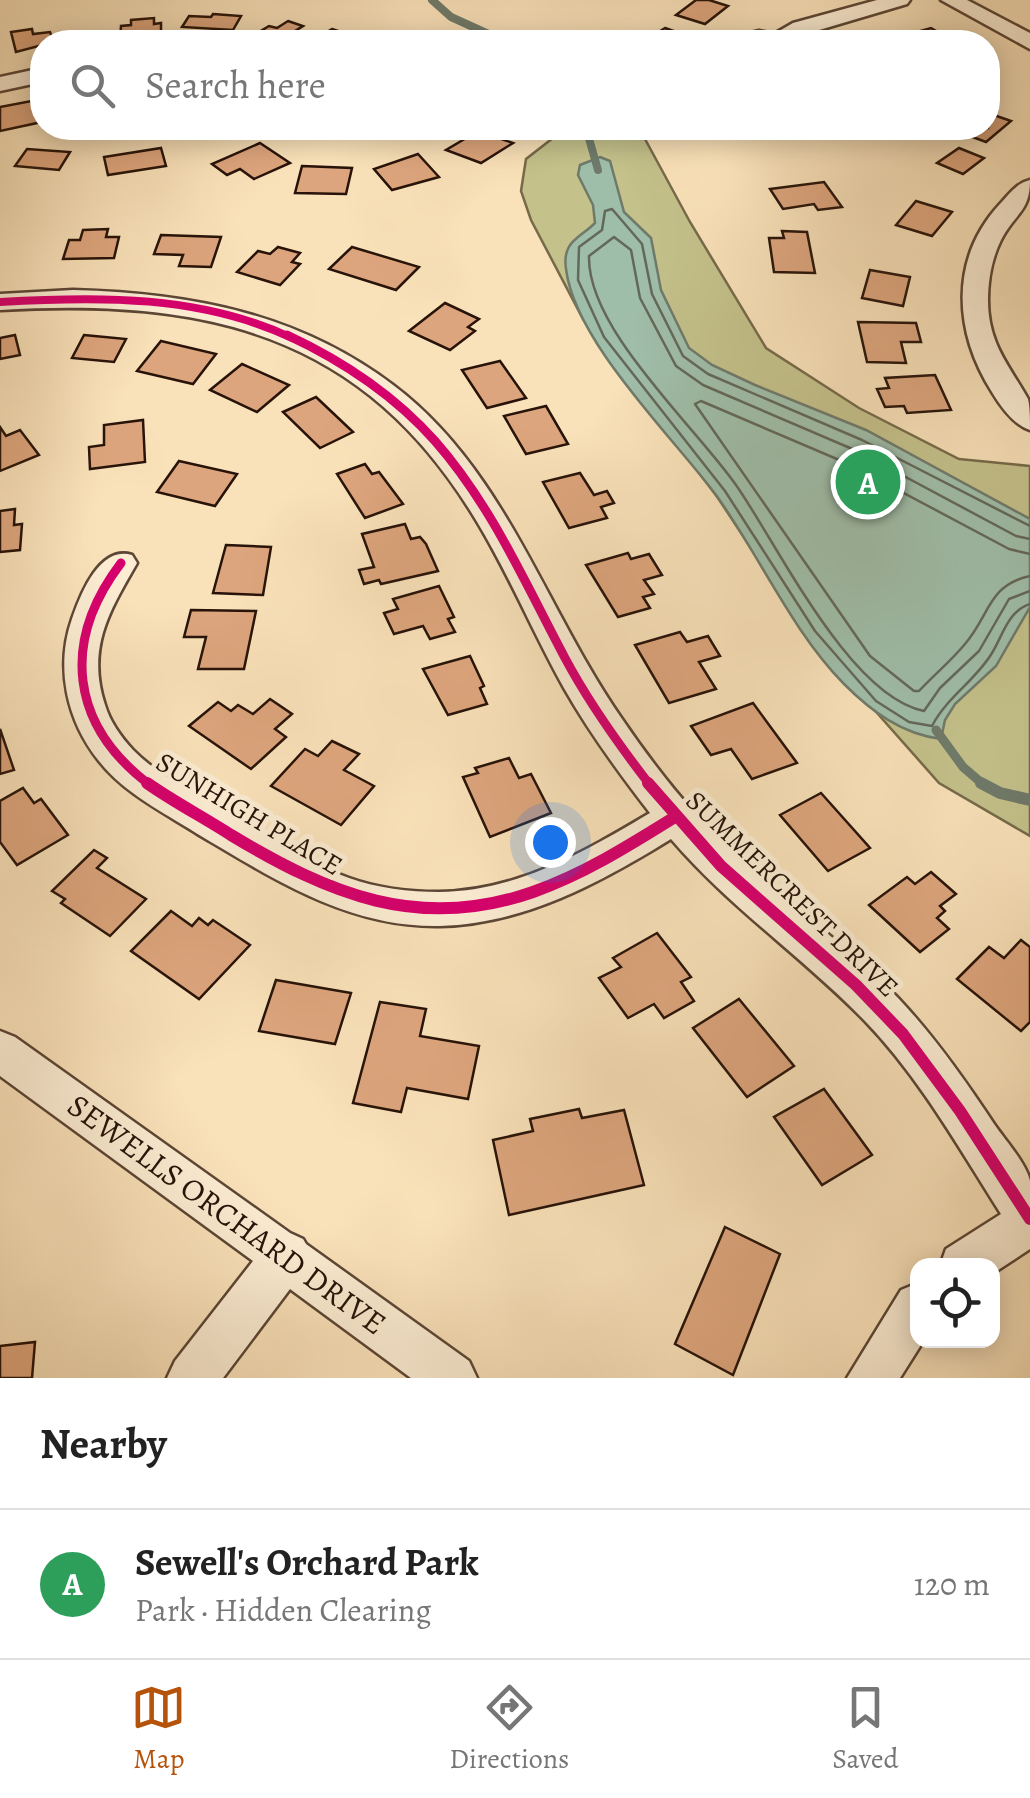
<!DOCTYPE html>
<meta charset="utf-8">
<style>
:root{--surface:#fff;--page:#f2f2f2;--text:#222;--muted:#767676;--line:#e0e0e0;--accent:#b45309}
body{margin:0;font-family:Alegreya,serif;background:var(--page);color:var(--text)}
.controls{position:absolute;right:30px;bottom:30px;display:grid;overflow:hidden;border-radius:20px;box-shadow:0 5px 25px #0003}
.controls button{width:90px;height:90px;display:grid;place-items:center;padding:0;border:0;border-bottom:2px solid var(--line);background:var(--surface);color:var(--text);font:50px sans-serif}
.you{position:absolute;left:550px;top:842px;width:35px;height:35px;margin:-25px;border:8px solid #fff;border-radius:50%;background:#1a73e8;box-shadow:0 0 0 15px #1a73e833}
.badge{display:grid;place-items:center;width:65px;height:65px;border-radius:50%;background:var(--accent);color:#fff;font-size:32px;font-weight:700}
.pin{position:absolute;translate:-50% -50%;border:5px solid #fff;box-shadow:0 2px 10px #0006}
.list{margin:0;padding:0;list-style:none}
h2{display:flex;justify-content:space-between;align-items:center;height:130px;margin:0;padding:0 40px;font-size:42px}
h2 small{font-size:32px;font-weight:400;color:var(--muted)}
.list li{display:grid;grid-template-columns:65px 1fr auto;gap:30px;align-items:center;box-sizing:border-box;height:150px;padding:0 40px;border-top:2px solid var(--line)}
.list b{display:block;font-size:38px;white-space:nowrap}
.list p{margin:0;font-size:32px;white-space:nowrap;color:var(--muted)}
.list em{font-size:32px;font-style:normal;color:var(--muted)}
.icon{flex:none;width:55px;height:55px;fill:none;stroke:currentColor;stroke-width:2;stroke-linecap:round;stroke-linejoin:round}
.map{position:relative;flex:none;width:1030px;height:1378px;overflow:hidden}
.search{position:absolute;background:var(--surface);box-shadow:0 5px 25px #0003;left:30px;right:30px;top:30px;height:110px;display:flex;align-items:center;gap:25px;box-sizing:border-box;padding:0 35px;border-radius:40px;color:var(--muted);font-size:38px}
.sheet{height:280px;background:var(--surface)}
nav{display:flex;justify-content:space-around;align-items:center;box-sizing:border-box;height:140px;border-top:2px solid var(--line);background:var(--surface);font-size:28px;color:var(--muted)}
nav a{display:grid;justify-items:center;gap:5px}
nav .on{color:var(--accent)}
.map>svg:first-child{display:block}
.green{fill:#c4c18b;stroke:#766a4a;stroke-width:2.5}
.water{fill:#9fbeaa;stroke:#6f7a6a;stroke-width:2.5}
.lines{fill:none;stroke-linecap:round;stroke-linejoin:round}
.shore{stroke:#63685a;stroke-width:2.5}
.stream-far2{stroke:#6f7a6a;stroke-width:8}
.stream-far1{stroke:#6f7a6a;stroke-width:9}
.stream{stroke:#6f7a6a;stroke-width:12}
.building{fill:#dda57d;stroke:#271309;stroke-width:2.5}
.minor-casing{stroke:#5c4635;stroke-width:5}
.minor{fill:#fbecd2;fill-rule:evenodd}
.cycleway-far2-casing{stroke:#fbecd2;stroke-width:11}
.cycleway-far1-casing{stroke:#fbecd2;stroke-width:15}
.cycleway-casing{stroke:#fbecd2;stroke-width:19}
.cycleway-far2{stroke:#d6006c;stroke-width:8}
.cycleway-far1{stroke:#d6006c;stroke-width:9}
.cycleway{stroke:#d6006c;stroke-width:12}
.labels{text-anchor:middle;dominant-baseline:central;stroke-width:10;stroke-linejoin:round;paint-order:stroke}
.street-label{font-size:28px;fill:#271309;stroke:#fbecd2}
.near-street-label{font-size:32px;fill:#271309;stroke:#fbecd2}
</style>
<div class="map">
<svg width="1030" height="1378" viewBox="0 0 1030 1378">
<rect width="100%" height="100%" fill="#f9e1b9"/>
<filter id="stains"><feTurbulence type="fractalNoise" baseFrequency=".002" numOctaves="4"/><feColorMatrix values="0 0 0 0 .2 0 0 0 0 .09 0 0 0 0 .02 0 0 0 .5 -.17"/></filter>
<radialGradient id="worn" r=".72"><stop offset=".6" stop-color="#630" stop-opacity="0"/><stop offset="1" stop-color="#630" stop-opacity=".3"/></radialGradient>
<polygon class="green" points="592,128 639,128 690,222 766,348 859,408 959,459 1030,466 1030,836 939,783 809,636 718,498 583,319 531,220 521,191 526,159 562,131"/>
<path class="water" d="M 600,157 L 610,161 L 624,212 L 651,238 L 661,290 L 689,348 L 712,365 L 755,385 L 866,430 L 1030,519 L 1030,607 L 996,666 L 955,704 L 945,720 L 941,739 C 902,734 872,712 844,684 C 791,630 760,556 716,495 C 672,436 575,342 566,269 C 562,241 579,239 595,223 L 593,205 L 578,175 L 580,165 Z"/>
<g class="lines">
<g class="shore">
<path d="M 1030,526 L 862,440 L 708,374 L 683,356 L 652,294 L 642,244 L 612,209 L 605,211 L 602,230 L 579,247 L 578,280 L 604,337 L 725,491 L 815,631 L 876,701 L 909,722 L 932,726 C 947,697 976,680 992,653 C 1003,635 1008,611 1030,604"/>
<path d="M 1030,539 L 1016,536 L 857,451 L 703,385 L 676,366 L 640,298 L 631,250 L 614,237 L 589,256 C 587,329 695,426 736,485 C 778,545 849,696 924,711 L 940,688 L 979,651 L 1009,599 L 1030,591"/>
<path d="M 1030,554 L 1009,549 L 851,465 L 701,401 L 695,404 L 870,656 L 914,691 L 919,691 C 934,675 951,661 965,644 C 990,615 988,585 1030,576"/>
</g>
<g class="stream-far2">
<polyline points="432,0 451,17 506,42"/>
<polyline points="586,128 598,170"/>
</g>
<polyline class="stream-far1" points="936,730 963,767 984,785"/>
<polyline class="stream" points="981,783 1000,793 1030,800"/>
</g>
<g class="building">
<polygon points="696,0 709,0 728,6 705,24 676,15"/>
<polygon points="213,14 241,16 233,30 182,27 189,16 211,17"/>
<polygon points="154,18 154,24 161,23 161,38 120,41 121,26 131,25 131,20"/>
<polygon points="288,21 303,26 292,33 301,36 291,42 249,38 269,26 277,28"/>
<polygon points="665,28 691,37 683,42 647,39"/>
<polygon points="931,28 955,42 917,42 906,35"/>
<polygon points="32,29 33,34 50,32 54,42 16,52 11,32"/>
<polygon points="332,29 371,42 313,40"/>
<polygon points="42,99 42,119 37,123 0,131 0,107"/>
<polygon points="988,113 1011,121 986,142 959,132 965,128 988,128"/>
<polygon points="478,131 513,143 481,163 446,150"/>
<polygon points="260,143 290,163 254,179 240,169 227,175 212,164"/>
<polygon points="161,148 166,166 108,175 104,157"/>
<polygon points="959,148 984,158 963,174 937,163"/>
<polygon points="27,149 70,152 59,170 15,166"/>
<polygon points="418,154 439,177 392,190 374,169"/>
<polygon points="302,166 352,168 346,194 295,193"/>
<polygon points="824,182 842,207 818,210 814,204 783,209 770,189"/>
<polygon points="916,201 952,212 932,236 896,225"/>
<polygon points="108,229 106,237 119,237 114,258 63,259 69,240 80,240 83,230"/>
<polygon points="782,231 807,232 815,273 774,272 769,238 784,238"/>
<polygon points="161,235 221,237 211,267 179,266 183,255 154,254"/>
<polygon points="278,247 300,253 292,262 300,264 280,285 237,272 258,251 270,254"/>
<polygon points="352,247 419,267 396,290 329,269"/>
<polygon points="870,270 910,277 903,306 862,298"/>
<polygon points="445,303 479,319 468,327 475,331 450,350 409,331"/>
<polygon points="858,322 916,323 921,342 901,342 906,363 867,362"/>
<polygon points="15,335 20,355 0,359 0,338"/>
<polygon points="84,335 126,339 114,362 72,358"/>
<polygon points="161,341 216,354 193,384 137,371"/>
<polygon points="500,361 526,398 487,408 462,370"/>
<polygon points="242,364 289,385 257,412 210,390"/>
<polygon points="935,375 951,410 907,413 904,406 885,407 877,389 889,388 885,378"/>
<polygon points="316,397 353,432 320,448 283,412"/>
<polygon points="546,406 568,444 526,454 504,416"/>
<polygon points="143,420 145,462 90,469 89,447 104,445 104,425"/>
<polygon points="0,427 6,436 20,430 39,455 0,471"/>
<polygon points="179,461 237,474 215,506 157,492"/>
<polygon points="365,464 372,474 379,472 403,504 365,518 337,474"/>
<polygon points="580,473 594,495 607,491 614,503 601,507 607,518 569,528 543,482"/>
<polygon points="15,509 14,525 22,524 20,550 0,552 0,511"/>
<polygon points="405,524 411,539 420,537 426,544 438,571 381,584 379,580 364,584 359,570 374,567 362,534"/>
<polygon points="226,545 271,547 263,595 213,593"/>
<polygon points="628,553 631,559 649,554 662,575 644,580 654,594 643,597 650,608 618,617 586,565"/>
<polygon points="439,586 454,617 448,619 455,632 430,639 423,626 394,634 384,613 398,609 393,599"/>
<polygon points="191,610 256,611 244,669 198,669 206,637 184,637"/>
<polygon points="680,632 687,642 708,636 720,656 699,662 716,689 669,703 635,645"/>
<polygon points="470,656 484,686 480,688 487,704 448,715 423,669"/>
<polygon points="270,699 292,714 275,729 286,737 251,769 189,726 218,702 231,711 238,705 253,714"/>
<polygon points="753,703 797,763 752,779 731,749 711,755 691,726"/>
<polygon points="0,729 14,770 0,774"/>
<polygon points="332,741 359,754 344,770 374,786 341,825 271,786 305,749 318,756"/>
<polygon points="509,758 519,778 531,774 551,813 490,837 463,777 478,773 475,768"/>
<polygon points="23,788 34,803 41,799 68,835 17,865 0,842 0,801"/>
<polygon points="821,793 870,848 828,871 780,815"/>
<polygon points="94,850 107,858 97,868 146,899 110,936 61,903 65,899 52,891"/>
<polygon points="931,872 956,894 940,906 945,911 937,918 949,929 920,952 869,905 907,877 915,884"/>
<polygon points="171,911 192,926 199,918 208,925 213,920 250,945 199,999 131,951"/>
<polygon points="657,933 691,977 681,982 694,1001 664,1018 654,1004 628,1018 599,978 621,967 613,958"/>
<polygon points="1021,940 1030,947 1030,1022 1021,1031 957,979 989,947 1004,958"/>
<polygon points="276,980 351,993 335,1044 259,1031"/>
<polygon points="739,999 794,1066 747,1097 693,1028"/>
<polygon points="380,1002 426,1009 420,1036 479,1046 468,1099 407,1088 401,1112 353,1103"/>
<polygon points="824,1089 872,1155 822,1185 774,1117"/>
<polygon points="579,1109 582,1118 624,1110 644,1185 509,1215 493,1140 533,1131 530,1119"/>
<polygon points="725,1227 780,1254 733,1375 675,1344"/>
<polygon points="35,1342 32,1378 0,1378 0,1346"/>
</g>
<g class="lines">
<g class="minor-casing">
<g id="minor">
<polygon points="877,0 910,0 907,4 809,33 797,42 731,42 734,37 759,31 774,34 793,23"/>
<polygon points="941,0 967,0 1030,33 1030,49"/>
<polygon points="42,68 42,82 0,91 0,77"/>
<path d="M 1030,180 C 1030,212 1015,213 1001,240 C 992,258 988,280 988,300 C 988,344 1009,365 1028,399 C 1030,407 1030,420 1030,430 C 1014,425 1001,407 992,392 C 954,332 949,259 1000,204 C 1009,194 1017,183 1030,180 Z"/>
<path d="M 73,290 C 189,293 298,313 393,385 C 505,469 545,609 622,719 C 656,769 694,817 739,858 C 790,906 849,947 898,998 C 934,1036 965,1080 994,1124 C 1005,1140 1026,1163 1030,1181 C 1030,1202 1030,1228 1030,1249 L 992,1274 L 992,1266 L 940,1266 L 946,1249 L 1001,1214 C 959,1148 920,1078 865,1021 C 803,957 729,907 671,839 C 601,882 525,924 440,926 C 348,928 272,878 196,833 C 163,812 124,793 99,761 C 67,721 55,668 72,619 C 81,593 100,545 132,555 L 137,563 C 110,610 86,648 105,705 C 110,722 121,737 133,750 C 162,779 200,797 235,817 C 271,839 308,864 349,878 C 377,888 409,892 439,892 C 518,891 584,852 650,813 C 619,773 589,732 564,688 C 533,633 509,574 476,520 C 363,332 205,298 0,310 L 0,294 Z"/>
<polygon points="0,1031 15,1037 290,1233 303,1239 306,1244 469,1361 477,1378 411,1378 290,1289 223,1378 167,1378 175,1361 253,1261 0,1076"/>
<polygon points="918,1283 918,1340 924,1340 900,1378 847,1378 901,1290"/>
</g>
</g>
<use href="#minor" class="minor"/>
<g class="cycleway-far2-casing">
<path id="cycleway-far2" d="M 0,302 C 99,296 201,295 292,338"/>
</g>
<g class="cycleway-far1-casing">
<g id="cycleway-far1">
<path d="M 287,335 C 343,361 394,395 435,441 C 492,506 525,583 565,658 C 589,703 619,745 650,785"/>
<path d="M 121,563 C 61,642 70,725 150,785"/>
</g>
</g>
<g class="cycleway-casing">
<g id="cycleway">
<path d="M 147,783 C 174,802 203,817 231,835 C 329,894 419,932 533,892 C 584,874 630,845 675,817"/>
<polyline points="648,783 721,866 856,985 903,1034 960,1111 1030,1219"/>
</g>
</g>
<use href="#cycleway-far2" class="cycleway-far2"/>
<use href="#cycleway-far1" class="cycleway-far1"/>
<use href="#cycleway" class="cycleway"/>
</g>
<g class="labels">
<g class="street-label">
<text transform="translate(249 814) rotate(31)">SUNHIGH PLACE</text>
<text transform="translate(792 894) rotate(44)">SUMMERCREST DRIVE</text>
</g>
<g class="near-street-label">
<text transform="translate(227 1214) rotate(36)">SEWELLS ORCHARD DRIVE</text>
</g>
</g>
<rect width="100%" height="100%" filter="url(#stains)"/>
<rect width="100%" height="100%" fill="url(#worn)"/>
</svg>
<div class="controls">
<button><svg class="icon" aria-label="locate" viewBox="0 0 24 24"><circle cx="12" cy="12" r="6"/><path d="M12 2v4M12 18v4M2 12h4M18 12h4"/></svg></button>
</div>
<div class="you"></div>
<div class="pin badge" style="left:868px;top:482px;background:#2e9e5b">A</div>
<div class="search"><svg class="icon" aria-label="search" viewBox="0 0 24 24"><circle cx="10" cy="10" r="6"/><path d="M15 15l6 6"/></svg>Search here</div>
</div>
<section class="sheet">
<h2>Nearby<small></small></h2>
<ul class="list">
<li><span class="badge" style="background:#2e9e5b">A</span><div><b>Sewell's Orchard Park</b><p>Park · Hidden Clearing</p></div><em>120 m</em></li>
</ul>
</section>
<nav>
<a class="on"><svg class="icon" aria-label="map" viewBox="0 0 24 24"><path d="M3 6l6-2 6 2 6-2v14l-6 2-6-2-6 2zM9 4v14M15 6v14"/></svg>Map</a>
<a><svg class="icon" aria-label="directions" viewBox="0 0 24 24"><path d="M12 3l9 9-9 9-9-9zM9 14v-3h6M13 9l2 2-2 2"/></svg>Directions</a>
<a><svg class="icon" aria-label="saved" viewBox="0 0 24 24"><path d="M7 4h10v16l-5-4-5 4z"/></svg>Saved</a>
</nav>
